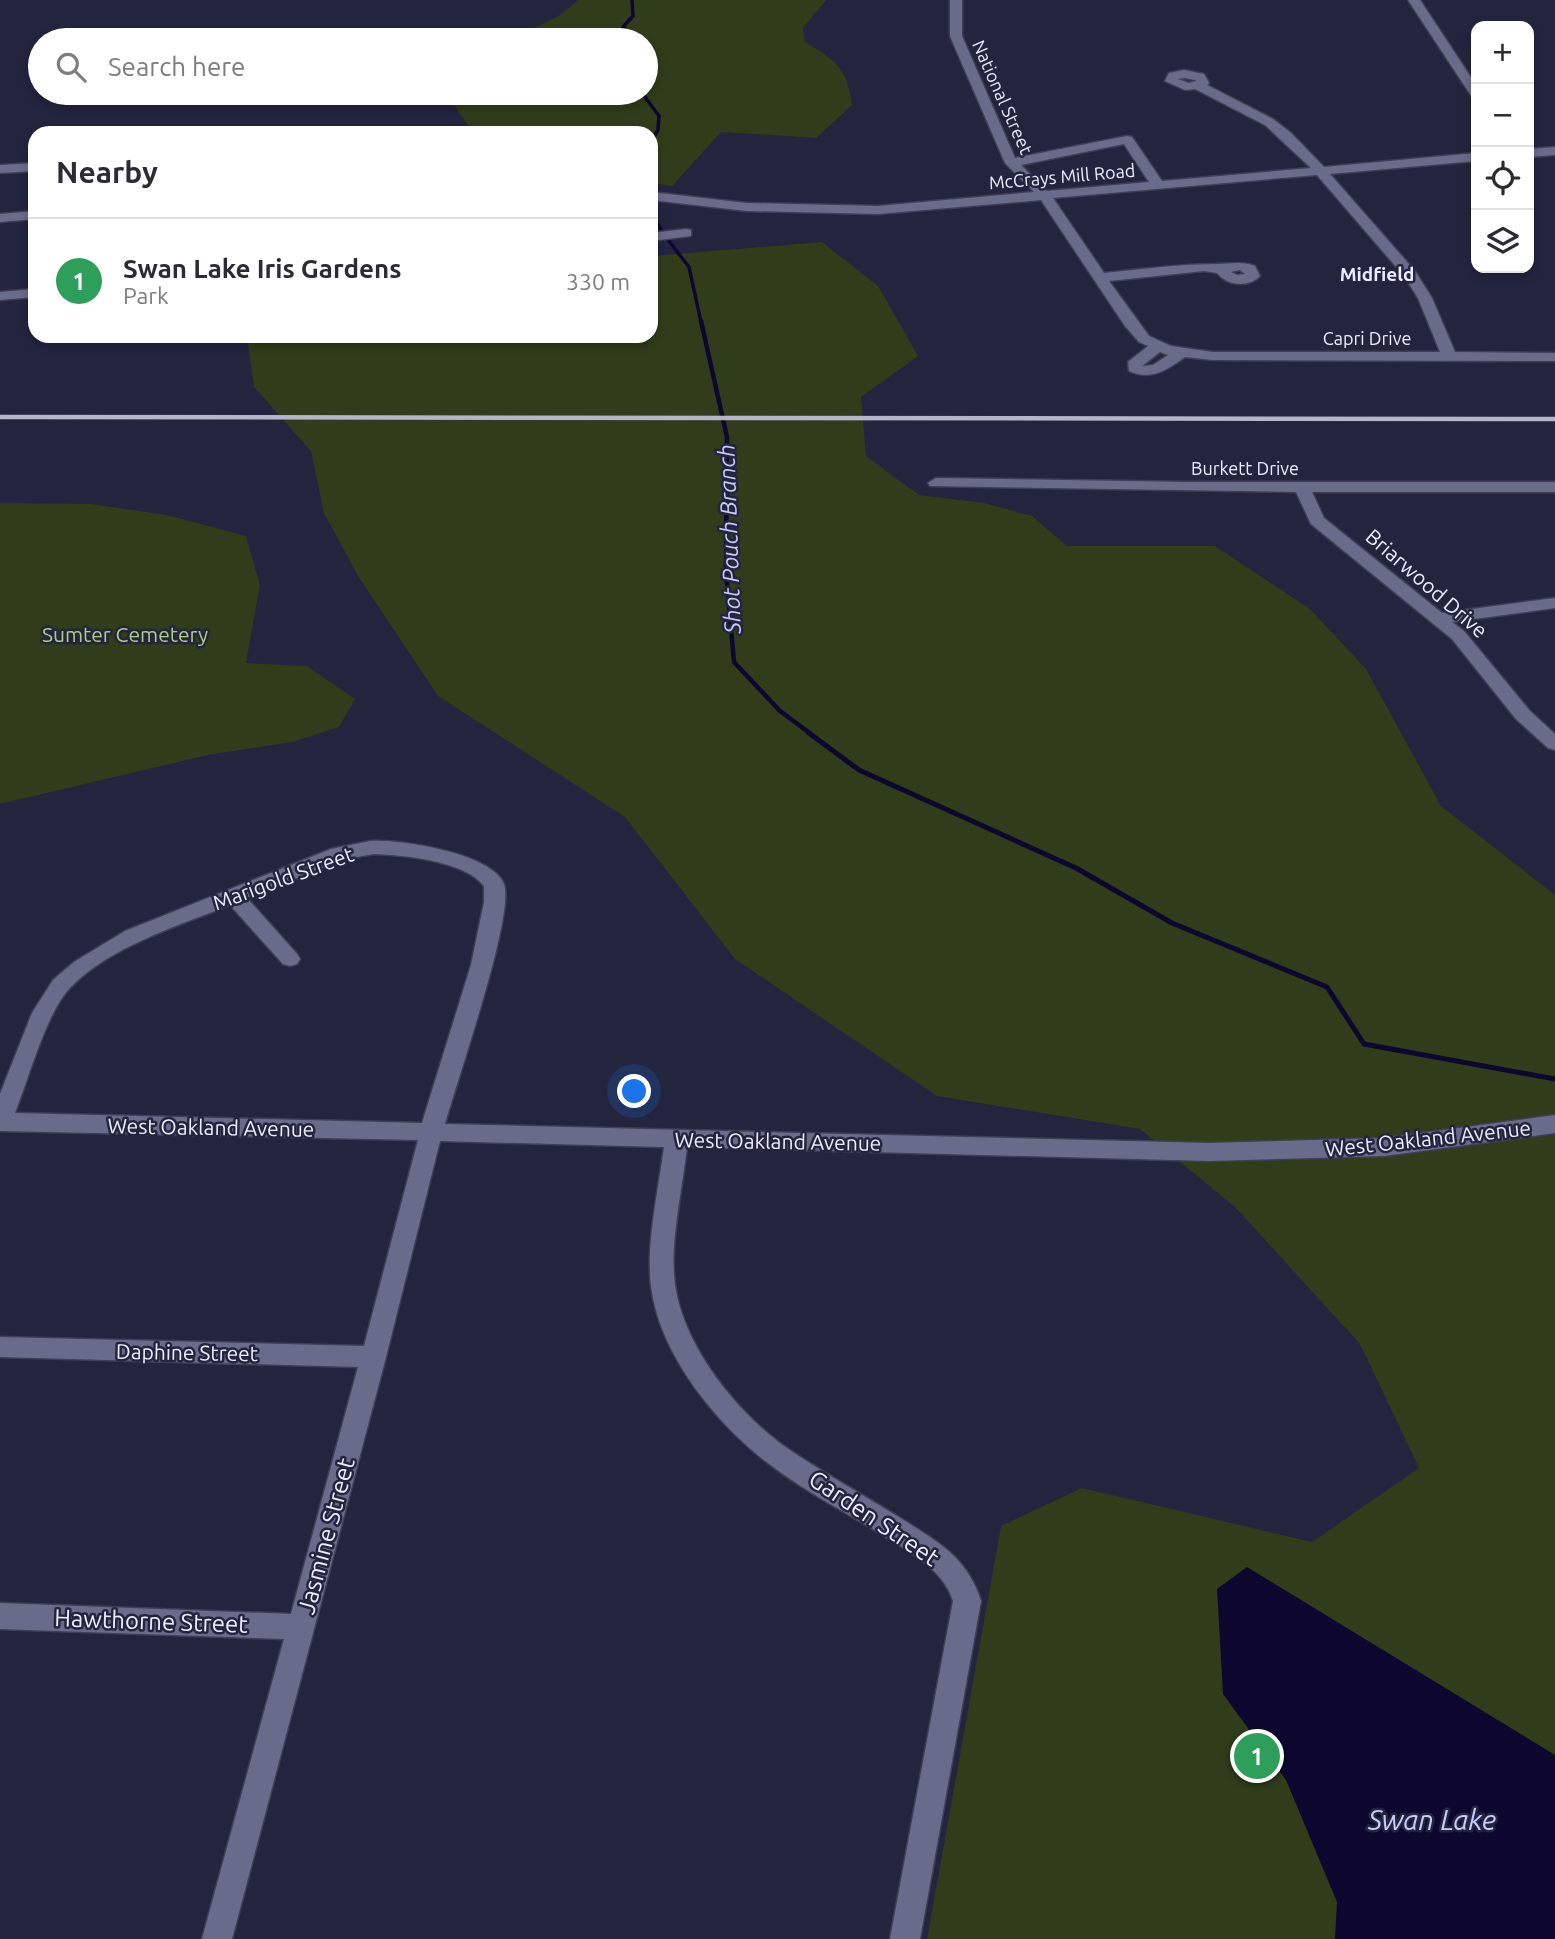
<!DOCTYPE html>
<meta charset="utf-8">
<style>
:root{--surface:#fff;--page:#f7f7f7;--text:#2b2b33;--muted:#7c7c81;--line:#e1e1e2;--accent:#5d7333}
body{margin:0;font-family:Ubuntu,sans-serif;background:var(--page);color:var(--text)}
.controls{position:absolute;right:21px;top:21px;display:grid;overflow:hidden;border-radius:14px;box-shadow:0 4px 10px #0003}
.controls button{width:63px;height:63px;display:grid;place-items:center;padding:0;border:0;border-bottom:2px solid var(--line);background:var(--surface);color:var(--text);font:35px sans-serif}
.you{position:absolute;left:635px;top:1092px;width:24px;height:24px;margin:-18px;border:5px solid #fff;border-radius:50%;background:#1a73e8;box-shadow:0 0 0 10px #1a73e833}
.badge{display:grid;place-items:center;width:46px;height:46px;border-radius:50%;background:var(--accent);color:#fff;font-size:23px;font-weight:700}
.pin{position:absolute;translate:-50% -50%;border:4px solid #fff;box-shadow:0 2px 7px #0006}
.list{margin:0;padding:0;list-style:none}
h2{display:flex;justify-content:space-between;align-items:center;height:91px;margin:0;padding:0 28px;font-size:30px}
h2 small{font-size:23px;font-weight:400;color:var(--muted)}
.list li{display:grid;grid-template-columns:46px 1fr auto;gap:21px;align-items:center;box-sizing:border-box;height:126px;padding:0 28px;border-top:2px solid var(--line)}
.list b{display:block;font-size:26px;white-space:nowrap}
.list p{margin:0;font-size:23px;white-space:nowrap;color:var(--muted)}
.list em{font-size:23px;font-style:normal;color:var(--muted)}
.icon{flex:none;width:38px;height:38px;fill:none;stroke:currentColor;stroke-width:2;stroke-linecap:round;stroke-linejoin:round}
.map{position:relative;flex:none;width:1555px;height:1939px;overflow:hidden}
.search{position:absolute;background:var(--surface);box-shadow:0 4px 10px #0003;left:28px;top:28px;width:630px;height:77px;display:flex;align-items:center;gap:18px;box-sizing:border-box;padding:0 24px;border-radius:38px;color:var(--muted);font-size:26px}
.panel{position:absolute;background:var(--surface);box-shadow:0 4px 10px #0003;left:28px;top:126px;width:630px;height:217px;border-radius:21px}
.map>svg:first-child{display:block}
.green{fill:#303c1a}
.water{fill:#0d0730}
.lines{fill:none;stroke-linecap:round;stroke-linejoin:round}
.stream-far2{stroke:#0d0730;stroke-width:3.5}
.stream-far1{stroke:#0d0730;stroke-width:4.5}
.stream{stroke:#0d0730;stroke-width:5}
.minor-casing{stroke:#3e3e54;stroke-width:3}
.minor{fill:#696b8a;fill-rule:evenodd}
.rail{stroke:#b5b6cb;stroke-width:4.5}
.labels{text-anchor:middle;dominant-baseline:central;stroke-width:5;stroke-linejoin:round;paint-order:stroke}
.far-street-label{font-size:18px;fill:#ebecfe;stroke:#23243e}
.far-neighbourhood-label{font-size:19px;font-weight:bold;fill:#ebecfe;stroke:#23243e}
.street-label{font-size:21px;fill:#ebecfe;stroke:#23243e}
.park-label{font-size:21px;fill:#afcd7f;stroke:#23243e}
.water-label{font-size:23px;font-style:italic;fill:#c8cbfa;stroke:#23243e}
.near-street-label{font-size:24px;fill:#ebecfe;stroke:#23243e}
.near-water-label{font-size:28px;font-style:italic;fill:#c8cbfa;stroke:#23243e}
</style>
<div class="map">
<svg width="1555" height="1939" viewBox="0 0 1555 1939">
<rect width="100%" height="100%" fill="#23243e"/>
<g class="green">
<path d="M 579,0 L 826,0 L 803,28 L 805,42 C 836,61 847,67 852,105 L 816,138 L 721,132 L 672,186 L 651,183 L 651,133 L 473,133 L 446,93 L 646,93 L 646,40 L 508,40 L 557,17 Z"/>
<polygon points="822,242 878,286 918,356 861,397 866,456 919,495 984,503 1032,516 1067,546 1215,546 1310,609 1366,669 1441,806 1555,895 1555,1939 927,1939 1001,1526 1082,1488 1312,1542 1419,1468 1360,1344 1235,1207 1140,1129 937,1096 735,959 625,817 438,696 358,576 324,513 311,451 254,387 247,336 651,336 651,256"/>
<polygon points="0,503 91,504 167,515 246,536 260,585 246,663 307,666 355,699 339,727 292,742 208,755 0,804"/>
</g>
<polygon class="water" points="1247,1567 1555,1755 1555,1939 1335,1939 1337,1902 1286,1780 1223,1694 1217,1589"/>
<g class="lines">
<g class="stream-far2">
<polyline points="632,0 633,16 623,27 641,40"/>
<polyline points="642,93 659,116 658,130 651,141"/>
<polyline points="651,211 662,232 689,267 701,322"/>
</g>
<polyline class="stream-far1" points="701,321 727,437 726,573 734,662 780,711 811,734"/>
<polyline class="stream" points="809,733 859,770 1076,868 1172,923 1327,987 1364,1044 1555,1079"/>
<g class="minor-casing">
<g id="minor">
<path d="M 950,0 L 962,0 L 962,36 L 1015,158 L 1127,136 L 1132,137 L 1162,181 L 1311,168 L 1265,125 L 1195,89 L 1185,90 L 1165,81 L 1169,73 L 1184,70 L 1204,74 L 1209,83 L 1207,85 L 1273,119 L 1291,133 L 1324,167 L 1476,153 L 1476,161 L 1330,174 L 1415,271 L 1432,298 L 1455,352 L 1555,353 L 1555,361 L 1213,360 L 1185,357 C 1167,370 1151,381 1129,371 L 1128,362 L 1148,346 L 1139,342 L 1125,326 L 1041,200 L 878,214 L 747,211 L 651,200 L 651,192 L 747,203 L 878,206 L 1034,192 L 1005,163 L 950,36 ZM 1184,78 L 1195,80 L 1196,81 L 1189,83 L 1178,79 ZM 1124,144 L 1149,182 L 1047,191 L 1021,165 ZM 1317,175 L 1404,276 L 1418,298 L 1440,352 L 1213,352 L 1171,346 L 1149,336 L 1109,281 L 1204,271 L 1217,273 C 1228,286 1248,288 1260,276 L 1255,266 C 1241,261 1231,264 1218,264 C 1180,264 1142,269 1104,273 L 1053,198 ZM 1240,270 L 1245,274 L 1237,275 L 1231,272 ZM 1160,352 L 1168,355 L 1153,365 L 1142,366 Z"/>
<polygon points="1408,0 1420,0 1476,85 1476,98 1472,97"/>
<polygon points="1555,147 1555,155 1529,157 1529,149"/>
<polygon points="35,163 35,171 0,173 0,165"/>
<polygon points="35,211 35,219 0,222 0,214"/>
<polygon points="686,229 691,230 691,236 651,241 651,233"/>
<polygon points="35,289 35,297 0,300 0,292"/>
<polygon points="936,478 1188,482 1555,482 1555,492 1312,492 1324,518 1442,613 1555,598 1555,608 1452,622 1464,631 1530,711 1555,734 1555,750 1548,748 1516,719 1452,639 1311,524 1296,492 930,486 928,483"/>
<path d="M 370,841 C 399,839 492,853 504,884 C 515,915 456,1083 445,1124 L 1209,1143 L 1384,1138 L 1555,1115 L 1555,1133 L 1384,1156 L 1209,1161 L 687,1147 C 683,1184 671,1239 674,1275 C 678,1339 733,1409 784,1446 C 820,1471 860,1493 897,1516 C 935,1540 967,1556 981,1601 L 920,1939 L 890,1939 L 953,1601 C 943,1568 907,1551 881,1534 C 842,1510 799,1488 764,1460 C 710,1417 653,1345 650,1274 C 648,1236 659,1185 664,1147 L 440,1141 L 386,1357 L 232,1939 L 202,1939 L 284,1639 L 0,1629 L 0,1603 L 291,1614 L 358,1367 L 0,1357 L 0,1337 L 364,1346 L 418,1140 L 0,1131 L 0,1094 L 32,1013 L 53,980 L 74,962 L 125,931 L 331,849 ZM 374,854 C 404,855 465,861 484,886 L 484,902 L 471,965 L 422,1123 L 15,1113 C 28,1080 46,1014 69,989 C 108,947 178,926 230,905 L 283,964 L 290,966 L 297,964 L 300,959 L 297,954 L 247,898 L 345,859 Z"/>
</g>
</g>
<use href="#minor" class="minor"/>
<polyline class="rail" points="0,417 1555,419"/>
</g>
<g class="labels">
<g class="far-street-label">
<text transform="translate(1003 97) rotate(66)">National Street</text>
<text transform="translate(1062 176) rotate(-5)">McCrays Mill Road</text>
<text x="1367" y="338">Capri Drive</text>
<text x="1245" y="468">Burkett Drive</text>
</g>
<g class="far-neighbourhood-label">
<text x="1377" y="274">Midfield</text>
</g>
<g class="street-label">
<text transform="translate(1427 583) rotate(41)">Briarwood Drive</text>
<text transform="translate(283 878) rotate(-20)">Marigold Street</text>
<text transform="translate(211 1127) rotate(1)">West Oakland Avenue</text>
<text transform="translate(1428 1138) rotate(-6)">West Oakland Avenue</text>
<text transform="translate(778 1141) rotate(1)">West Oakland Avenue</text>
<text transform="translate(187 1352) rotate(1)">Daphine Street</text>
</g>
<g class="park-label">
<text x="125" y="634">Sumter Cemetery</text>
</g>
<g class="water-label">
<text transform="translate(729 539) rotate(-92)">Shot Pouch Branch</text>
</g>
<g class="near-street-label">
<text transform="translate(874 1518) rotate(34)">Garden Street</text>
<text transform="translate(326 1536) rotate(-75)">Jasmine Street</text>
<text transform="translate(151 1621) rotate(2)">Hawthorne Street</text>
</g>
<g class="near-water-label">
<text x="1432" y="1819">Swan Lake</text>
</g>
</g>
</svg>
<div class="controls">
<button>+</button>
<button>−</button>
<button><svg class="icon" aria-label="locate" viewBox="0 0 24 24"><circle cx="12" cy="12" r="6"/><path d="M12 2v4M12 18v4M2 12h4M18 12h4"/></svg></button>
<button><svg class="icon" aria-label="layers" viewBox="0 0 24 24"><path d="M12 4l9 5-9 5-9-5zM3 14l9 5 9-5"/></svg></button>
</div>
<div class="you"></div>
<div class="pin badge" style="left:1257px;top:1756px;background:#2e9e5b">1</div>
<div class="search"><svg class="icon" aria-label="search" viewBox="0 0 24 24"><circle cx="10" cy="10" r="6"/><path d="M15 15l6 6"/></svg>Search here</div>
<section class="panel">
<h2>Nearby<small></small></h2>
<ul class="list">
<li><span class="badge" style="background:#2e9e5b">1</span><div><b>Swan Lake Iris Gardens</b><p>Park</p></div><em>330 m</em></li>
</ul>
</section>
</div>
